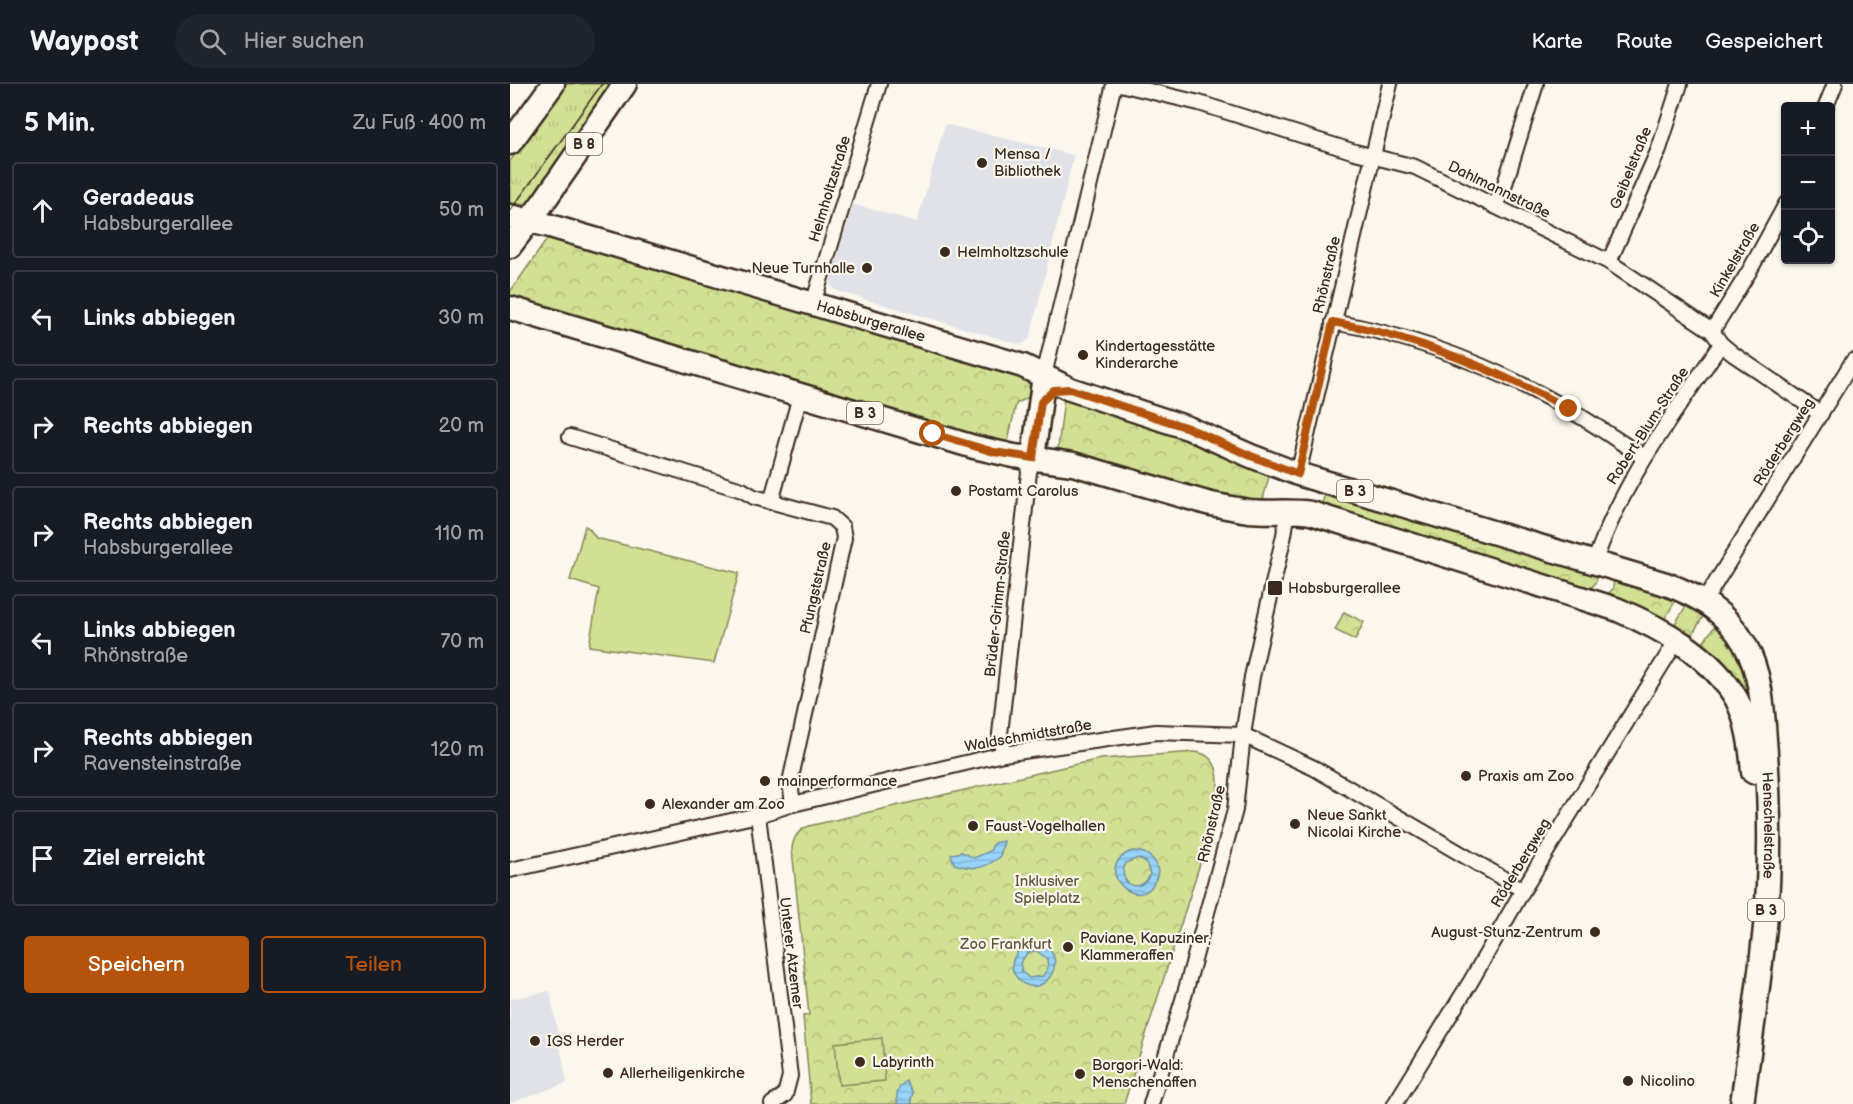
<!DOCTYPE html>
<html lang="de">
<meta charset="utf-8">
<style>
:root{--surface:#171b24;--page:#20242c;--text:#f1f3f6;--muted:#9ea1a6;--line:#363941;--accent:#b45309}
body{margin:0;font-family:"Balsamiq Sans",sans-serif;background:var(--page);color:var(--text)}
.controls{position:absolute;right:18px;top:18px;display:grid;overflow:hidden;border-radius:6px;box-shadow:0 2px 4px #0004}
.controls button{width:54px;height:54px;display:grid;place-items:center;padding:0;border:0;border-bottom:2px solid var(--line);background:var(--surface);color:var(--text);font:30px sans-serif}
.stop{position:absolute;width:18px;height:18px;margin:-14px;border:4px solid #b45309;border-radius:50%;background:#fff}
.stop.end{background:#b45309;border-color:#fff;box-shadow:0 2px 6px #0008}
.list{margin:0;padding:0;list-style:none}
h2{display:flex;justify-content:space-between;align-items:center;height:78px;margin:0;padding:0 24px;font-size:26px}
h2 small{font-size:20px;font-weight:400;color:var(--muted)}
.list li{display:grid;grid-template-columns:39px 1fr auto;gap:18px;align-items:center;box-sizing:border-box;height:96px;margin:0 12px 12px;padding:0 12px;border:2px solid var(--line);border-radius:6px}
.list b{display:block;font-size:22px;white-space:nowrap}
.list p{margin:0;font-size:20px;white-space:nowrap;color:var(--muted)}
.list em{font-size:20px;font-style:normal;color:var(--muted)}
.actions{display:flex;gap:12px;padding:18px 24px}
.actions a{flex:1;padding:14px 0;border:2px solid var(--accent);border-radius:6px;text-align:center;font-size:21px;color:var(--accent)}
.actions .main{background:var(--accent);color:#fff}
.icon{flex:none;width:33px;height:33px;fill:none;stroke:currentColor;stroke-width:2;stroke-linecap:round;stroke-linejoin:round}
.map{position:relative;flex:none;width:1343px;height:1020px;overflow:hidden}
header{display:flex;align-items:center;gap:36px;box-sizing:border-box;height:84px;padding:0 30px;background:var(--surface);border-bottom:2px solid var(--line)}
header strong{font-size:28px}
nav{display:flex;gap:33px;margin-inline-start:auto;font-size:21px}
.search{width:420px;height:54px;background:var(--page);display:flex;align-items:center;gap:15px;box-sizing:border-box;padding:0 21px;border-radius:33px;color:var(--muted);font-size:22px}
main{display:flex}
aside{flex:1;background:var(--surface)}
.map>svg:first-child{display:block}
.built{fill:#e1e2e8}
.grass{fill:url(#grass-tufts);stroke:#868559;stroke-width:1.5}
.forest{fill:url(#forest-crowns);stroke:#868559;stroke-width:1.5}
.garden{fill:#d2e094;stroke:#868559;stroke-width:1.5}
.water{fill:url(#water-rules);stroke:#7290a1;stroke-width:1.5;fill-rule:evenodd}
.lines{fill:none;stroke-linecap:round;stroke-linejoin:round}
.street-casing{stroke:#3b2a1e;stroke-width:18}
.primary-casing{stroke:#3b2a1e;stroke-width:27}
.street{stroke:#fbf7ec;stroke-width:14}
.primary{stroke:#fbf7ec;stroke-width:22}
.tram{stroke:#3b2a1e;stroke-width:1.5}
.route{stroke:#b45309;stroke-width:8}
.poi-dot{fill:#3b2a1e;stroke:#fbf7ec;stroke-width:2}
.labels{text-anchor:middle;dominant-baseline:central;stroke-width:4.5;stroke-linejoin:round;paint-order:stroke}
.shield{fill:#fbf7ec;stroke:#75685c;stroke-width:1.5}
.shield-label{font-size:14px;font-weight:bold;fill:#3b2a1e}
.poi-label{font-size:15px;fill:#3b2a1e;stroke:#fbf7ec;text-anchor:start}
.street-label{font-size:15px;fill:#3b2a1e;stroke:#fbf7ec}
.park-label{font-size:15px;fill:#61583c;stroke:#fbf7ec}
</style>
<header>
<strong>Waypost</strong>
<div class="search"><svg class="icon" aria-label="search" viewBox="0 0 24 24"><circle cx="10" cy="10" r="6"/><path d="M15 15l6 6"/></svg>Hier suchen</div>
<nav><a>Karte</a><a>Route</a><a>Gespeichert</a></nav>
</header>
<main>
<aside>
<h2>5 Min.<small>Zu Fuß · 400 m</small></h2>
<ul class="list">
<li><svg class="icon" aria-label="ahead" viewBox="0 0 24 24"><path d="M12 20V5M6 11l6-6 6 6"/></svg><div><b>Geradeaus</b><p>Habsburgerallee</p></div><em>50 m</em></li>
<li><svg class="icon" aria-label="left" viewBox="0 0 24 24"><path d="M17 20v-9H6M10 6l-5 5 5 5"/></svg><div><b>Links abbiegen</b></div><em>30 m</em></li>
<li><svg class="icon" aria-label="right" viewBox="0 0 24 24"><path d="M7 20v-9h11M14 6l5 5-5 5"/></svg><div><b>Rechts abbiegen</b></div><em>20 m</em></li>
<li><svg class="icon" aria-label="right" viewBox="0 0 24 24"><path d="M7 20v-9h11M14 6l5 5-5 5"/></svg><div><b>Rechts abbiegen</b><p>Habsburgerallee</p></div><em>110 m</em></li>
<li><svg class="icon" aria-label="left" viewBox="0 0 24 24"><path d="M17 20v-9H6M10 6l-5 5 5 5"/></svg><div><b>Links abbiegen</b><p>Rhönstraße</p></div><em>70 m</em></li>
<li><svg class="icon" aria-label="right" viewBox="0 0 24 24"><path d="M7 20v-9h11M14 6l5 5-5 5"/></svg><div><b>Rechts abbiegen</b><p>Ravensteinstraße</p></div><em>120 m</em></li>
<li><svg class="icon" aria-label="arrive" viewBox="0 0 24 24"><path d="M6 21V4h12l-3 4 3 4H6"/></svg><div><b>Ziel erreicht</b></div></li>
</ul>
<div class="actions"><a class="main">Speichern</a><a>Teilen</a></div>
</aside>
<div class="map">
<svg width="1343" height="1020" viewBox="0 0 1343 1020">
<defs>
<pattern id="grass-tufts" width="24" height="20" patternUnits="userSpaceOnUse" patternTransform="scale(1.5)"><rect width="24" height="20" fill="#d2e094"/><path d="M3 7l-1-3M5 7V3M7 7l1-3M15 17l-1-3M17 17v-4M19 17l1-3" fill="none" stroke="#b5c07f"/></pattern>
<pattern id="forest-crowns" width="20" height="18" patternUnits="userSpaceOnUse" patternTransform="scale(1.5)"><rect width="20" height="18" fill="#d2e094"/><path d="M2 6a3 3 0 1 1 6 0M12 15a3 3 0 1 1 6 0" fill="none" stroke="#b5c07f"/></pattern>
<pattern id="water-rules" width="6" height="5" patternUnits="userSpaceOnUse" patternTransform="scale(1.5)"><rect width="6" height="5" fill="#97d4f8"/><path d="M0 2.5h6" fill="none" stroke="#83b6d4"/></pattern>
</defs>
<rect width="100%" height="100%" fill="#fbf7ec"/>
<filter id="ink" filterUnits="userSpaceOnUse"><feTurbulence type="fractalNoise" baseFrequency=".0167" numOctaves="2"/><feDisplacementMap in="SourceGraphic" scale="12" xChannelSelector="R" yChannelSelector="G"/><feConvolveMatrix kernelMatrix="1 2 1 2 8 2 1 2 1" color-interpolation-filters="sRGB"/></filter>
<g filter="url(#ink)">
<g class="built">
<polygon points="435,40 564,71 520,254 513,260 508,260 327,207 321,202 320,197 343,120 407,138"/>
<polygon points="40,907 57,999 0,1019 0,915"/>
</g>
<polygon class="grass" points="56,0 105,0 18,121 0,119 0,77"/>
<g class="forest">
<polygon points="40,151 529,295 526,309 506,320 497,362 52,233 0,212 0,208"/>
<path d="M 554,315 L 726,371 L 760,389 L 752,419 C 682,414 614,385 548,364 Z"/>
<path d="M 816,407 L 1088,491 C 1087,499 1083,503 1076,507 L 811,423 Z"/>
<polygon points="1104,494 1169,511 1152,539 1094,513 1103,505"/>
<polygon points="1179,517 1196,528 1180,554 1163,543"/>
<polygon points="834,528 854,538 845,556 825,546"/>
<polygon points="1208,537 1230,566 1247,631 1189,565"/>
<path d="M 685,668 C 717,672 707,710 705,732 L 614,1020 L 301,1020 L 293,932 L 299,931 L 282,765 C 283,753 288,746 299,742 L 558,682 L 591,675 Z"/>
</g>
<g class="garden">
<polygon points="75,442 79,444 86,454 229,489 204,579 79,562 89,505 60,496"/>
<polygon points="372,954 375,997 329,1001 325,959"/>
</g>
<g class="water">
<path d="M 494,757 L 490,773 C 472,786 465,786 444,780 L 441,770 L 452,768 L 464,774 L 480,767 L 484,759 Z"/>
<path d="M 622,767 C 638,766 654,780 645,797 C 629,832 579,784 622,767 ZM 628,774 L 636,778 L 640,790 C 632,812 605,800 616,779 Z"/>
<path d="M 522,859 C 568,864 534,923 508,895 C 495,881 506,864 522,859 ZM 527,867 L 537,875 L 538,884 L 533,892 L 519,894 L 512,888 L 510,879 L 518,868 Z"/>
<path d="M 396,997 L 403,1009 L 401,1015 L 402,1020 L 388,1020 C 385,1011 388,1003 396,997 Z"/>
</g>
<g class="lines">
<g class="street-casing">
<g id="street">
<polyline points="610,0 689,19 845,68 905,83 1099,178 1202,247 1211,260 1223,270 1311,330"/>
<polyline points="1316,22 1325,0"/>
<polyline points="985,122 994,103 1026,0"/>
<polyline points="1099,178 1149,65 1170,0"/>
<polyline points="303,220 369,0"/>
<path d="M 823,238 C 905,252 984,283 1056,324 C 1083,339 1108,357 1134,373"/>
<polyline points="1202,247 1240,186 1276,120"/>
<polyline points="534,291 604,0"/>
<polyline points="60,353 232,406 244,413 322,434 332,443 334,454 280,698 283,720"/>
<polyline points="788,390 880,0"/>
<polyline points="261,418 290,312"/>
<path d="M 1085,477 C 1112,397 1164,330 1211,260"/>
<polyline points="1195,516 1343,277"/>
<polyline points="493,670 490,650 519,388 523,374"/>
<polyline points="248,731 280,992 275,1011 262,1020"/>
<polyline points="0,786 248,731 283,720 493,670 646,648 733,651 804,684 1013,806"/>
<polyline points="641,1020 675,909 725,726 733,651 742,593 774,451 778,426"/>
<polyline points="885,1020 961,897 1013,806 1167,556"/>
</g>
</g>
<g class="primary-casing">
<g id="primary">
<polyline points="0,59 43,0"/>
<path id="s1" d="M 0,132 L 40,142 L 513,282 L 560,305 L 678,344 L 741,372 L 788,390 L 1156,500 C 1189,512 1216,528 1234,559 C 1251,588 1253,624 1255,656 C 1260,718 1261,781 1255,843 C 1249,902 1240,961 1232,1020"/>
<polyline points="0,162 32,120 115,0"/>
<path d="M 0,224 L 464,363 L 504,372 L 563,380 L 697,419 C 711,422 725,425 739,427 C 760,429 780,426 801,429 L 1106,525 C 1151,544 1202,571 1227,616 C 1238,638 1241,664 1243,688"/>
<polyline points="523,374 534,291"/>
</g>
</g>
<use href="#street" class="street"/>
<use href="#primary" class="primary"/>
<polyline class="tram" points="0,127 92,0"/>
</g>
</g>
<g class="lines" filter="url(#ink)">
<path class="route" d="M 423,350 L 484,368 L 523,374 L 531,318 L 544,306 L 560,305 L 678,344 L 741,372 L 788,390 L 823,238 C 907,253 984,285 1059,325"/>
</g>
<g class="poi-dot">
<circle cx="472" cy="79" r="6"/>
<circle cx="435" cy="168" r="6"/>
<circle cx="357" cy="184" r="6"/>
<circle cx="573" cy="271" r="6"/>
<circle cx="446" cy="407" r="6"/>
<rect x="757" y="496" width="16" height="16" rx="3"/>
<circle cx="956" cy="692" r="6"/>
<circle cx="255" cy="697" r="6"/>
<circle cx="140" cy="720" r="6"/>
<circle cx="785" cy="740" r="6"/>
<circle cx="463" cy="742" r="6"/>
<circle cx="1085" cy="848" r="6"/>
<circle cx="558" cy="863" r="6"/>
<circle cx="25" cy="957" r="6"/>
<circle cx="350" cy="978" r="6"/>
<circle cx="98" cy="989" r="6"/>
<circle cx="570" cy="990" r="6"/>
<circle cx="1118" cy="997" r="6"/>
</g>
<g class="labels">
<g class="shield">
<rect x="56" y="49" width="36" height="22" rx="4.5"/>
<rect x="337" y="318" width="36" height="22" rx="4.5"/>
<rect x="827" y="396" width="36" height="22" rx="4.5"/>
<rect x="1238" y="815" width="36" height="22" rx="4.5"/>
</g>
<g class="shield-label">
<text x="74" y="60">B 8</text>
<text x="355" y="329">B 3</text>
<text x="845" y="407">B 3</text>
<text x="1256" y="826">B 3</text>
</g>
<g class="poi-label">
<text x="484" y="70">Mensa /<tspan x="484" dy="17">Bibliothek</tspan></text>
<text x="447" y="168">Helmholtzschule</text>
<text x="345" y="184" text-anchor="end">Neue Turnhalle</text>
<text x="585" y="262">Kindertagesstätte<tspan x="585" dy="17">Kinderarche</tspan></text>
<text x="458" y="407">Postamt Carolus</text>
<text x="778" y="504">Habsburgerallee</text>
<text x="968" y="692">Praxis am Zoo</text>
<text x="267" y="697">mainperformance</text>
<text x="152" y="720">Alexander am Zoo</text>
<text x="797" y="731">Neue Sankt<tspan x="797" dy="17">Nicolai Kirche</tspan></text>
<text x="475" y="742">Faust-Vogelhallen</text>
<text x="1073" y="848" text-anchor="end">August-Stunz-Zentrum</text>
<text x="570" y="854">Paviane, Kapuziner,<tspan x="570" dy="17">Klammeraffen</tspan></text>
<text x="37" y="957">IGS Herder</text>
<text x="362" y="978">Labyrinth</text>
<text x="582" y="981">Borgori-Wald:<tspan x="582" dy="17">Menschenaffen</tspan></text>
<text x="110" y="989">Allerheiligenkirche</text>
<text x="1130" y="997">Nicolino</text>
</g>
<g class="street-label">
<text transform="translate(1121 84) rotate(-68)">Geibelstraße</text>
<text transform="translate(320 105) rotate(-73)">Helmholtzstraße</text>
<text transform="translate(989 106) rotate(26)">Dahlmannstraße</text>
<text transform="translate(1225 176) rotate(-60)">Kinkelstraße</text>
<text transform="translate(817 191) rotate(-77)">Rhönstraße</text>
<text stroke="none"><textPath href="#s1" startOffset="376">Habsburgerallee</textPath></text>
<text transform="translate(1138 342) rotate(-57)">Robert-Blum-Straße</text>
<text transform="translate(1274 358) rotate(-58)">Röderbergweg</text>
<text transform="translate(306 504) rotate(-77)">Pfungststraße</text>
<text transform="translate(488 520) rotate(-84)">Brüder-Grimm-Straße</text>
<text transform="translate(518 652) rotate(-10)">Waldschmidtstraße</text>
<text transform="translate(702 740) rotate(-77)">Rhönstraße</text>
<text stroke="none"><textPath href="#s1" startOffset="1500">Henschelstraße</textPath></text>
<text transform="translate(1011 779) rotate(-59)">Röderbergweg</text>
<text transform="translate(281 869) rotate(83)">Unterer Atzemer</text>
</g>
<g class="park-label">
<text x="537" y="797">Inklusiver<tspan x="537" dy="17">Spielplatz</tspan></text>
<text x="496" y="860">Zoo Frankfurt</text>
</g>
</g>
</svg>
<div class="controls">
<button>+</button>
<button>−</button>
<button><svg class="icon" aria-label="locate" viewBox="0 0 24 24"><circle cx="12" cy="12" r="6"/><path d="M12 2v4M12 18v4M2 12h4M18 12h4"/></svg></button>
</div>
<div class="stop" style="left:423px;top:350px"></div>
<div class="stop end" style="left:1059px;top:325px"></div>
</div>
</main>
